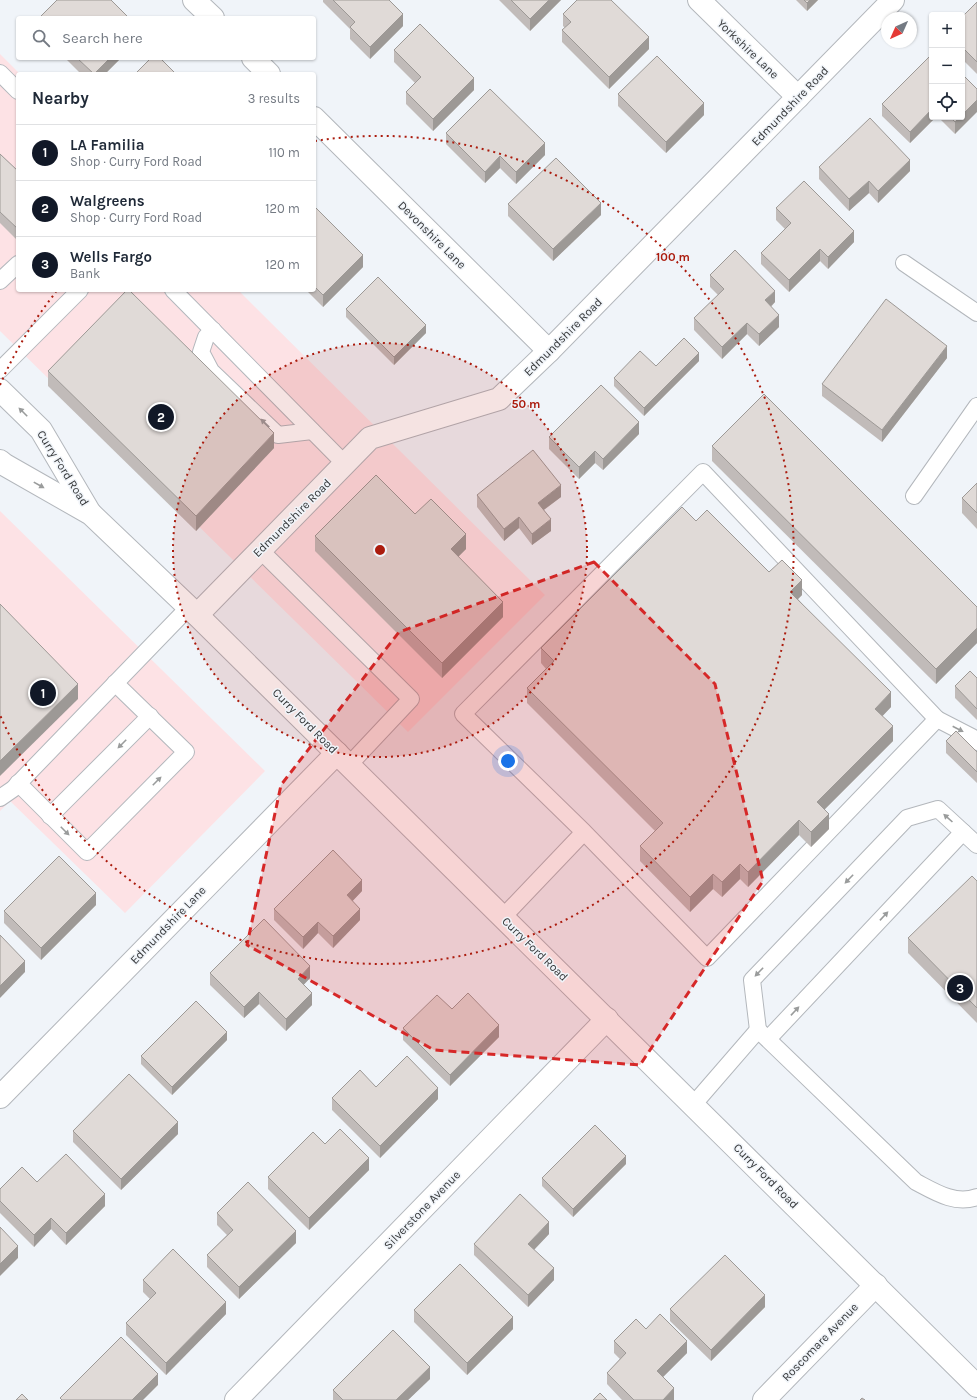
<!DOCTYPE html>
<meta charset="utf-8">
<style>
:root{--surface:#fff;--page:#f6f6f7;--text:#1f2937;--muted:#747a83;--line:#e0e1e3;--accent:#111827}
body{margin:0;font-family:Karla,sans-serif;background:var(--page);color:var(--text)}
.controls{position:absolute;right:12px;top:12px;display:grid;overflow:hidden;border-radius:4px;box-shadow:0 1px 3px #0004}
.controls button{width:36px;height:36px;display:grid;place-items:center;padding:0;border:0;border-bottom:1px solid var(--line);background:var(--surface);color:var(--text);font:20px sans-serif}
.compass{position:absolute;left:881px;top:12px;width:36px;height:36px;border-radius:50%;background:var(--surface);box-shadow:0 1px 3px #0004;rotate:225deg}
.you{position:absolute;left:508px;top:761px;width:14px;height:14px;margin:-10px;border:3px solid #fff;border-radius:50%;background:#1a73e8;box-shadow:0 0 0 6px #1a73e833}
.badge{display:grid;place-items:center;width:26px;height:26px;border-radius:50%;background:var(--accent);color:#fff;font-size:13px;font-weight:700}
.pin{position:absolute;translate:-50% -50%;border:2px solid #fff;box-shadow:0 1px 4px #0006}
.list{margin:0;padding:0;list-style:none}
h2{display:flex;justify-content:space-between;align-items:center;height:52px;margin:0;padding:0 16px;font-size:17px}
h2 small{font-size:13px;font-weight:400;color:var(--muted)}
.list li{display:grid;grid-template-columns:26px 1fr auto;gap:12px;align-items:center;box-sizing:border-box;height:56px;padding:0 16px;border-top:1px solid var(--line)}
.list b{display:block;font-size:15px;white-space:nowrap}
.list p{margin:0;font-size:13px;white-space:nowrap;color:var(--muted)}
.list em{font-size:13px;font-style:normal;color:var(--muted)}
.icon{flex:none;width:22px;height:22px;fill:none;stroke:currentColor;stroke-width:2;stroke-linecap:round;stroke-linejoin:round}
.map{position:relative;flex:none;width:977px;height:1400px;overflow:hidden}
.search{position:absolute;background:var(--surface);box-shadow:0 1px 3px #0004;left:16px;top:16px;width:300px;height:44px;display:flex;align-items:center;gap:10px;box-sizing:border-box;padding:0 14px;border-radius:4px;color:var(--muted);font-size:15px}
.panel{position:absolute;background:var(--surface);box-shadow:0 1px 3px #0004;left:16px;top:72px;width:300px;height:220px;border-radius:4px}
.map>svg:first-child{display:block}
.commercial{fill:#fde2e5}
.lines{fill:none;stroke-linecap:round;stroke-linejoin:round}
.lane-casing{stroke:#b3b7bc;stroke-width:18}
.street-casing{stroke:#b3b7bc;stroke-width:24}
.secondary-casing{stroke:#b3b7bc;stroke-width:24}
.lane{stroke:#fff;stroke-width:16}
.street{stroke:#fff;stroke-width:22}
.secondary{stroke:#fff;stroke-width:22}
.wall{fill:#c1bbb9}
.shaded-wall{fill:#9d9996}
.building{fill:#e0dad7;stroke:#9d9996}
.oneway{fill:#9a9c9c}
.marked{fill:#d62828;fill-opacity:0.2;stroke:#d62828;stroke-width:3;stroke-dasharray:8 5;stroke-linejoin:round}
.ring{fill:none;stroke:#ab1b0d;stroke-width:2;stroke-dasharray:2 4}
.labels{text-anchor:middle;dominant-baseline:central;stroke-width:3;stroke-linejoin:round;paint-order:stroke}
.street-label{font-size:12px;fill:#36383a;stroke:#f0f4f9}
.centre{fill:#ab1b0d;stroke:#f0f4f9;stroke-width:2}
.ring-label{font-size:12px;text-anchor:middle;font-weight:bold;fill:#ab1b0d;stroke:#f0f4f9;stroke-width:3;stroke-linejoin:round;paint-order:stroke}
</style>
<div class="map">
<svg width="977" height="1400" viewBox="0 0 977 1400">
<rect width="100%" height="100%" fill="#f0f4f9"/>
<g class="commercial">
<polygon points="0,54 20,74 18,74 18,290 238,290 545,595 408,732 0,331"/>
<polygon points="0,511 265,771 125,913 10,801 0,811"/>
</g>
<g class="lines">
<g class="lane-casing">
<g id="lane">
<polyline points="0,73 18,91"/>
<polyline points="904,263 977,313"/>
<polyline points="0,281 18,264"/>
<polyline points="173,290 345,464"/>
<polyline points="213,330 206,337 201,352 211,371 278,435 312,431"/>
<polyline points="0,370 80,290"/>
<polyline points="914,496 977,406"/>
<polyline points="260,550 411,699 349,765"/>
<polyline points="937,719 972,737 977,742"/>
<polyline points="18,783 87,852 186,752 115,683"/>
<polyline points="0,798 13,789 189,607"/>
<polyline points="50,816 150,716"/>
<polyline points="503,917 584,832 463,714 703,472 937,719 707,958 584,832"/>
<polyline points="758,1030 752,980 907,818 938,809 977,845"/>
<polyline points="768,1039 963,832"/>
<path d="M 693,1105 L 758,1030 L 916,1182 C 935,1192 955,1205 977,1197"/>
</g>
</g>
<g class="street-casing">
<g id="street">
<polyline points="194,0 213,18"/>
<polyline points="699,0 798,97"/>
<polyline points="253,58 269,74"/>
<polyline points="314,118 549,351"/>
<polyline points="197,615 370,438 499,399 549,351 893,0"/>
<polyline points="0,1097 337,753"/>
<polyline points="236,1400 607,1019"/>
<polyline points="764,1400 876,1285"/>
</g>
</g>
<g class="secondary-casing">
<g id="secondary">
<polyline points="0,390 41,430 90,513"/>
<polyline points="0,461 5,465 91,514 197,615 977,1386"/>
</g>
</g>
<use href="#lane" class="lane"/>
<use href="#street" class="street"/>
<use href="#secondary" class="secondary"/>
</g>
<g class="wall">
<polygon points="323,0 389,0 403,26 370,59 350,39 350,29 323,2"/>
<polygon points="499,0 561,0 530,31"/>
<polygon points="796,0 818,0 807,11"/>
<polygon points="977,2 977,74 962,59 962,17"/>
<polygon points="563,14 649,49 609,89 562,42 562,30 565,28 563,26"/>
<polygon points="394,50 474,90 433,131 406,104 406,92 415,83 394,62"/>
<polygon points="65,58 121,58 105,74 81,74"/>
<polygon points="618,94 704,115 666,153 618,106"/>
<polygon points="882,104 932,117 936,117 910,143 882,116"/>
<polygon points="938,117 962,117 955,134"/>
<polygon points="446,133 545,155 516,184 500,168 485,183 446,144"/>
<polygon points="0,154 18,171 18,241 0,223"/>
<polygon points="819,167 910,171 878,203 869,193 849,211 819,179"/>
<polygon points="508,204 601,215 553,261 508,216"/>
<polygon points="314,206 363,267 323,307 306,290 314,290"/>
<polygon points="776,208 854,242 828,269 820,261 789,292 761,264 761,253 785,229 776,220"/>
<polygon points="710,275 775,302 771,307 779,327 759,346 747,334 722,359 694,330 694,318 718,295 710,287"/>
<polygon points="346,309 426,333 394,365 346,317"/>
<polygon points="947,358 882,442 822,396 822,384"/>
<polygon points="699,361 644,416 614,386 614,378 656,366"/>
<polygon points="48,371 274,448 196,531 48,386"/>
<polygon points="639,434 603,470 595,463 579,479 549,449 549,437"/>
<polygon points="712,446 977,607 977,643 936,684 712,461"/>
<polygon points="977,483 977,529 962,513 962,498"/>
<polygon points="477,495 561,497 544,510 551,531 532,545 519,528 504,541 477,507"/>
<polygon points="415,514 466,549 458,557 503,617 442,678 315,551 315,536"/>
<polygon points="696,521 802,595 798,599 891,707 882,716 893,741 825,809 829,829 811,847 799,835 748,887 740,879 722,897 713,889 690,912 640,861 640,846 655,831 527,703 527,688 546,669 541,663 541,648"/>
<polygon points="977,678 977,720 955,698 955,686"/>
<polygon points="946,741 977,752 977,783 946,753"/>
<polygon points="977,881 977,1023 908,953 908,938"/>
<polygon points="362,891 352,901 360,920 333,948 318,933 303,949 274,920 274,909"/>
<polygon points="96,905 41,960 4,923 4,911"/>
<polygon points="210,973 310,978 303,985 312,1005 286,1031 259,1004 244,1018 210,985"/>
<polygon points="452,1009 499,1037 450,1086 403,1040 403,1028"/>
<polygon points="227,1040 172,1095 141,1064 141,1056"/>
<polygon points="376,1087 438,1099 380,1158 332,1110 332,1098"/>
<polygon points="73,1131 178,1134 121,1190 73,1142"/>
<polygon points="325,1144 369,1170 309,1230 268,1189 268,1177"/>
<polygon points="626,1164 573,1217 542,1186 542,1178"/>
<polygon points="37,1182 105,1206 66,1245 51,1229 34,1247 0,1213 0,1189"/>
<polygon points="217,1213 296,1243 239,1299 207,1267 207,1255 227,1235 217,1225"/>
<polygon points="549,1234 534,1250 554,1280 528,1307 474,1255 474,1244"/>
<polygon points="143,1280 226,1314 166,1375 126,1335 126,1323 150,1299 143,1292"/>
<polygon points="765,1307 711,1361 670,1321 670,1309"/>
<polygon points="414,1310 513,1329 467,1375 414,1322"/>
<polygon points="646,1329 687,1353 663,1377 674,1400 622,1400 607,1384 607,1373 620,1359 614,1353 614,1341"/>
<polygon points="430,1379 408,1400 333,1400 333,1390"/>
</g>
<g class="shaded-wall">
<polygon points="549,0 561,0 530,31 530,19"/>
<polygon points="810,0 818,0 807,11 807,3"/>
<polygon points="403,14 403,26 370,59 370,47"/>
<polygon points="649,37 649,49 609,89 609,77"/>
<polygon points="110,58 121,58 105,74 94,74"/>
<polygon points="474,78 474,90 433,131 433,119"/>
<polygon points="977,100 977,112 955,134 955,122 960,117 962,117 962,115"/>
<polygon points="704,103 704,115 666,153 666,142"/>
<polygon points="932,109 932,117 936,117 910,143 910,132"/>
<polygon points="545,143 545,155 516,184 516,172"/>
<polygon points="500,156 500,168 485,183 485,172"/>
<polygon points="910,160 910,171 878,203 878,191"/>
<polygon points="869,181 869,193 849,211 849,199"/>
<polygon points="601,203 601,215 553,261 553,249"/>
<polygon points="854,231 854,242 828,269 828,257"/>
<polygon points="820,249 820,261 789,292 789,280"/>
<polygon points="363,255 363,267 323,307 323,295"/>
<polygon points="775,291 775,302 765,312 765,300"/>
<polygon points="779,315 779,327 759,346 759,334"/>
<polygon points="747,323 747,334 722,359 722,347"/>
<polygon points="426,325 426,333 394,365 394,357"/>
<polygon points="947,346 947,358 882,442 882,430"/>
<polygon points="699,353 699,361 644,416 644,408"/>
<polygon points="639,422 639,434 603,470 603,459"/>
<polygon points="274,433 274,448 196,531 196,516"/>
<polygon points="595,451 595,463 579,479 579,467"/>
<polygon points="561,485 561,497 538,514 538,503"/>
<polygon points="519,517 519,528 504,541 504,529"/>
<polygon points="551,519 551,531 532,545 532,534"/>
<polygon points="466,534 466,549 451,564 451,549"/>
<polygon points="802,580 802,595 790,607 790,592"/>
<polygon points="503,602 503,617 442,678 442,663"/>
<polygon points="977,628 977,643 936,684 936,669"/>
<polygon points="78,684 78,699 0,776 0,761"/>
<polygon points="891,692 891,707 875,724 875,709"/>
<polygon points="893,726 893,741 817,817 817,802"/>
<polygon points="829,814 829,829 811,847 811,832"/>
<polygon points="799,820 799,835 748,887 748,872"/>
<polygon points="740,864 740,879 722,897 722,882"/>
<polygon points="713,874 713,889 690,912 690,897"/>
<polygon points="362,880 362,891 347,907 347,895"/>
<polygon points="96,893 96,905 41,960 41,948"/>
<polygon points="360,909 360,920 333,948 333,936"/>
<polygon points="318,922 318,933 303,949 303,937"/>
<polygon points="25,961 25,972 0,998 0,986"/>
<polygon points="310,966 310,978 298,991 298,979"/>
<polygon points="259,992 259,1004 244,1018 244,1007"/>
<polygon points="312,993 312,1005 286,1031 286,1019"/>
<polygon points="499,1025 499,1037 450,1086 450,1075"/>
<polygon points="227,1032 227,1040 172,1095 172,1087"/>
<polygon points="438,1088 438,1099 380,1158 380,1146"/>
<polygon points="178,1122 178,1134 121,1190 121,1179"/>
<polygon points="626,1156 626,1164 573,1217 573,1209"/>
<polygon points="369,1158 369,1170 309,1230 309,1218"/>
<polygon points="105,1194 105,1206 66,1245 66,1233"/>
<polygon points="51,1218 51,1229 34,1247 34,1235"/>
<polygon points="549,1222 549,1234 528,1256 528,1244"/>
<polygon points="296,1231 296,1243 239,1299 239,1287"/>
<polygon points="18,1246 18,1258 0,1276 0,1264"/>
<polygon points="554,1268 554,1280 528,1307 528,1295"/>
<polygon points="765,1295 765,1307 711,1361 711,1350"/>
<polygon points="226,1302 226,1314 166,1375 166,1363"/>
<polygon points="513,1317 513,1329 467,1375 467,1363"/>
<polygon points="687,1341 687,1353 657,1383 657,1371"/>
<polygon points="430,1367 430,1379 408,1400 396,1400"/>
<polygon points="158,1374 158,1385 143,1400 132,1400"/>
<polygon points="674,1388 674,1400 663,1400"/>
</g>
<g class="building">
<polygon points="57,0 111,0 129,18 39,18"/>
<polygon points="333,0 389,0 403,14 370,47 350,27 355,22"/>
<polygon points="511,0 549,0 530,19"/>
<polygon points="577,0 611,0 649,37 609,77 562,30 571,22 563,14"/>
<polygon points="804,0 810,0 807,3"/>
<polygon points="977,2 977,62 962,47 962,17"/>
<polygon points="420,24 474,78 433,119 406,92 421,77 394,50"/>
<polygon points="932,54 932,109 910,132 882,104"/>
<polygon points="657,56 704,103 666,142 618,94"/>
<polygon points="77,58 110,58 94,74"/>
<polygon points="151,58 160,58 176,74 135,74"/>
<polygon points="962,74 977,89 977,100 962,115"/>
<polygon points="490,89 545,143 516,172 500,156 485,172 446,133"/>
<polygon points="950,117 960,117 955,122"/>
<polygon points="870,118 910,160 878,191 869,181 849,199 819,167"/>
<polygon points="0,154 18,171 18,229 0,212"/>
<polygon points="556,158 601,203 553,249 508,204"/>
<polygon points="804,181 854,231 828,257 820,249 789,280 761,253 791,223 776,208"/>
<polygon points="314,206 363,255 323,295 314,286"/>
<polygon points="735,250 775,291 765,300 779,315 759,334 747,323 722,347 694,318 724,289 710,275"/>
<polygon points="378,277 426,325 394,357 346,309"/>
<polygon points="127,290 129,290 274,433 196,516 48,371"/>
<polygon points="886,299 947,346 882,430 822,384"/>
<polygon points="684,338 699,353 644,408 614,378 640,351 656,366"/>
<polygon points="601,385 639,422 603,459 595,451 579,467 549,437"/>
<polygon points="764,394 977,607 977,628 936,669 712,446"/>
<polygon points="533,450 561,485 538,503 551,519 532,534 519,517 504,529 477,495"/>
<polygon points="376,475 415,514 431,499 466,534 451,549 503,602 442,663 315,536"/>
<polygon points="977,483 977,513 962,498"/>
<polygon points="682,507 696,521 707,510 769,572 782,560 802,580 790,592 891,692 875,709 893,726 817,802 829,814 811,832 799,820 748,872 740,864 722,882 713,874 690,897 640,846 663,823 527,688 554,661 541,648"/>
<polygon points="0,604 78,684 0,761"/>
<polygon points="970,671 977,678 977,709 955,686"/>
<polygon points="956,731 977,752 977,772 946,741"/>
<polygon points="333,850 362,880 347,895 360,909 333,936 318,922 303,937 274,909"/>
<polygon points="59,856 96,893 41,948 4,911"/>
<polygon points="972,876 977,881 977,1008 908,938"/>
<polygon points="264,919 310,966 298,979 312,993 286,1019 259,992 244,1007 210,973"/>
<polygon points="0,935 25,961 0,986"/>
<polygon points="468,993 499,1025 450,1075 403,1028 437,995 452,1009"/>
<polygon points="196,1001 227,1032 172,1087 141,1056"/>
<polygon points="407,1056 438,1088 380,1146 332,1098 360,1070 376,1087"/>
<polygon points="129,1074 178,1122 121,1179 73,1131"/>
<polygon points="595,1125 626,1156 573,1209 542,1178"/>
<polygon points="340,1129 369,1158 309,1218 268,1177 313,1132 325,1144"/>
<polygon points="66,1154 105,1194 66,1233 51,1218 34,1235 0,1201 0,1189 22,1167 37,1182"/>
<polygon points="248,1182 296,1231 239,1287 207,1255 233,1230 217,1213"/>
<polygon points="520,1194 549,1222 528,1244 554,1268 528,1295 474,1244"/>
<polygon points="0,1227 18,1246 0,1264"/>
<polygon points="173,1249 226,1302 166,1363 126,1323 156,1293 143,1280"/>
<polygon points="725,1255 765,1295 711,1350 670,1309"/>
<polygon points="460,1264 513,1317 467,1363 414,1310"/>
<polygon points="660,1314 687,1341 657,1371 674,1388 663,1400 634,1400 607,1373 626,1353 614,1341 636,1319 646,1329"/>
<polygon points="393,1330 430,1367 396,1400 343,1400 333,1390"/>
<polygon points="121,1337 158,1374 132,1400 62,1400 60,1398"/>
<polygon points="600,1393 607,1400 593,1400"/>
<polygon points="22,1394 28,1400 16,1400"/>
<polygon points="862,1398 865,1400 860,1400"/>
</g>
<defs><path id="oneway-solid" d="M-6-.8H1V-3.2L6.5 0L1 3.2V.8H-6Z"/></defs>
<g class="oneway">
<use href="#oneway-solid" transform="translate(23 412) rotate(-135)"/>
<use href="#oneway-solid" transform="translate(265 423) rotate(-136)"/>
<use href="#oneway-solid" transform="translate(39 485) rotate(29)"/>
<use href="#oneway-solid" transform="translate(958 729) rotate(27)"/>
<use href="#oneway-solid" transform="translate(122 744) rotate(135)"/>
<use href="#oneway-solid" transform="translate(157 781) rotate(-45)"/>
<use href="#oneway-solid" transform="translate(948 818) rotate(-138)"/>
<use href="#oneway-solid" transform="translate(65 831) rotate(45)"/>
<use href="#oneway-solid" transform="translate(849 879) rotate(134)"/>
<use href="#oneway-solid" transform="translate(884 916) rotate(-47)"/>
<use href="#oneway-solid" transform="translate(759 972) rotate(134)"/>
<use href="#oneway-solid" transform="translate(795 1011) rotate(-47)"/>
</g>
<path class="marked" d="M 594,562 L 715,684 L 763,881 L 640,1065 L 434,1050 L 247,945 L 281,785 L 399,632 Z"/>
<circle cx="380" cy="550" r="207" fill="#ab1b0d" fill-opacity=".12"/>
<g class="ring">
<circle cx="380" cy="550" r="207"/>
<path d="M0 385A414 414 0 0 1 56 292M315 141A414 414 0 1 1 0 715"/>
</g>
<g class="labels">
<g class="street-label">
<text transform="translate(748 49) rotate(44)">Yorkshire Lane</text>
<text transform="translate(790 106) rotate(-46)">Edmundshire Road</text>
<text transform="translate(432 235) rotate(45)">Devonshire Lane</text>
<text transform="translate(563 337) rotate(-45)">Edmundshire Road</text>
<text transform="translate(63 468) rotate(58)">Curry Ford Road</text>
<text transform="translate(292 518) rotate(-45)">Edmundshire Road</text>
<text transform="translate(305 721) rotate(45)">Curry Ford Road</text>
<text transform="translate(168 925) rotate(-46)">Edmundshire Lane</text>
<text transform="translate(535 949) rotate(44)">Curry Ford Road</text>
<text transform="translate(766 1176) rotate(45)">Curry Ford Road</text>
<text transform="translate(422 1210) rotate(-46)">Silverstone Avenue</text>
<text transform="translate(820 1342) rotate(-46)">Roscomare Avenue</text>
</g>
</g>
<circle cx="380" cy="550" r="6" class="centre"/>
<g class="ring-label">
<text x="673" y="261">100 m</text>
<text x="526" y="408">50 m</text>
</g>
</svg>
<div class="controls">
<button>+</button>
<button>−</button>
<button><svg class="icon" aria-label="locate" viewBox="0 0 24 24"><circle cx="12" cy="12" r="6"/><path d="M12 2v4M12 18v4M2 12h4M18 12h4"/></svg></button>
</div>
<svg class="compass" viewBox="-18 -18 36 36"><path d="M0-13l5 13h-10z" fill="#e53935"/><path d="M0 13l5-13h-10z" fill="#747a83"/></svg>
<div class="you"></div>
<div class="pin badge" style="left:43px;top:693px">1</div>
<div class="pin badge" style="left:161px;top:417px">2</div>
<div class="pin badge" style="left:960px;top:988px">3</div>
<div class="search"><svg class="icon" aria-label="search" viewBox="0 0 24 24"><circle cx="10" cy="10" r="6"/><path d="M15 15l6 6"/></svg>Search here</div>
<section class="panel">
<h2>Nearby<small>3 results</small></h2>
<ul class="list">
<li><span class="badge">1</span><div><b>LA Familia</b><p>Shop · Curry Ford Road</p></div><em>110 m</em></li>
<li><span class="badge">2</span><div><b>Walgreens</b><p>Shop · Curry Ford Road</p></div><em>120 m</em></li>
<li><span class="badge">3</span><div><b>Wells Fargo</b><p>Bank</p></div><em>120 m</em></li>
</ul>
</section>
</div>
